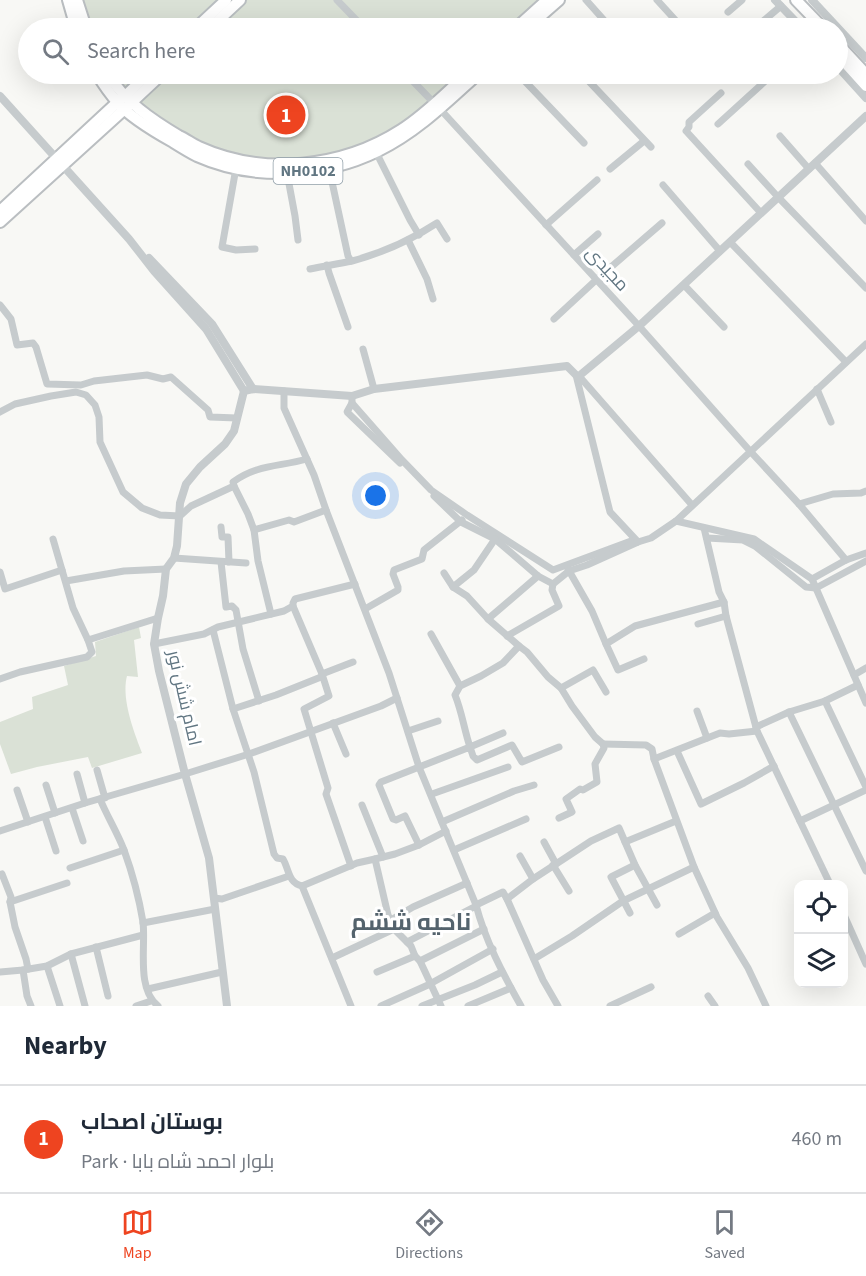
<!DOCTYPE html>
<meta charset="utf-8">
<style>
:root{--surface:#fff;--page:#f6f6f7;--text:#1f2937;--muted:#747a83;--line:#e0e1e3;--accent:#ee4420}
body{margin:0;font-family:"Source Sans 3",Cairo,sans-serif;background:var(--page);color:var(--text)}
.controls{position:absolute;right:18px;bottom:18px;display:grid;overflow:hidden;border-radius:12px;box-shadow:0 6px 24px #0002}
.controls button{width:54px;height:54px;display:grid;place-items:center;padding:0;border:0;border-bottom:2px solid var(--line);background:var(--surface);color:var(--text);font:30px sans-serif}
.you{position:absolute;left:376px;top:496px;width:21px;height:21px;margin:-15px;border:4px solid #fff;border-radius:50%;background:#1a73e8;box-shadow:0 0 0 9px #1a73e833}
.badge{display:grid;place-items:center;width:39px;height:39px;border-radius:50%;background:var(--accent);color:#fff;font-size:20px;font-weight:700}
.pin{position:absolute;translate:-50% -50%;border:3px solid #fff;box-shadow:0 2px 6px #0006}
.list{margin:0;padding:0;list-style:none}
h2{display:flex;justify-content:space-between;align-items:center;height:78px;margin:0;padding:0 24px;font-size:26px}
h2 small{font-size:20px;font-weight:400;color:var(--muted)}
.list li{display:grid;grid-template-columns:39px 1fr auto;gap:18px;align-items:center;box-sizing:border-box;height:108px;padding:0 24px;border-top:2px solid var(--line)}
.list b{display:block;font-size:22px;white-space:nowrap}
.list p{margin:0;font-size:20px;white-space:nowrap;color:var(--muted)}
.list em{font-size:20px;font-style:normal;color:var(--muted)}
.icon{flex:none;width:33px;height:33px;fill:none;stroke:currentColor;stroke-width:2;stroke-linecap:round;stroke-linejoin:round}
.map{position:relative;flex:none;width:866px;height:1006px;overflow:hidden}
.search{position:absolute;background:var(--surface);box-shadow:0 6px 24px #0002;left:18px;right:18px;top:18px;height:66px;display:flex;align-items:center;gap:15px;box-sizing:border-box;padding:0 21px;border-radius:33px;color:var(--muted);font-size:22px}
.sheet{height:186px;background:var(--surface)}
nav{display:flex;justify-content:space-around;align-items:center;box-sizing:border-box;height:84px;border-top:2px solid var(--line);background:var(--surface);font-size:16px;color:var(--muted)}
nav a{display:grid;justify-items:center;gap:3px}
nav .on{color:var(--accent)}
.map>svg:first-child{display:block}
.green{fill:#dae1d6}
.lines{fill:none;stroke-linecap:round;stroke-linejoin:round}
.primary-casing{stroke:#b9bec1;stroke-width:14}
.trunk-casing{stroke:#babec1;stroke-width:14}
.minor{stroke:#c6cbcd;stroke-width:7}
.tertiary{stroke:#c6cbcd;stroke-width:8}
.primary{stroke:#fff;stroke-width:10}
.trunk{stroke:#fff;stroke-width:10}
.labels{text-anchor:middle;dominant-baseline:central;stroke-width:6;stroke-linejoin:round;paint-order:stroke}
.shield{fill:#fff;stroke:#909fa8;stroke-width:1.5}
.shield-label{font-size:16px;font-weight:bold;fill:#617682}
.street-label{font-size:18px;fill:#617682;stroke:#fff}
.district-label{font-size:24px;font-weight:bold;fill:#54636d;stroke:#fff}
</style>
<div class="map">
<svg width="866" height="1006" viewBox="0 0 866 1006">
<rect width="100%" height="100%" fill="#f8f8f5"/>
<g class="green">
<polygon points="81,0 542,0 511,28 90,28"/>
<polygon points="112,74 463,74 425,108 367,146 302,162 250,159 203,145 140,105"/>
<path d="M 139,627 L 141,638 L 134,640 L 138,677 L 127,676 C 121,699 134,732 142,753 L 92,768 L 88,757 L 37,767 L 11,774 L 0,744 L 0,722 L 33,709 L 32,697 L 68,685 L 64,666 L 96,656 L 95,642 Z"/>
</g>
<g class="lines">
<g class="primary-casing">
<g id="primary">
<polyline points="196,28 226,0"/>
<polyline points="210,28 240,0"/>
<polyline points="125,96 148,74"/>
<polyline points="131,103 162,74"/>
</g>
</g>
<g class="trunk-casing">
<g id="trunk">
<polyline points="68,0 76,28"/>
<polyline points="77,0 86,28"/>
<polyline points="796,0 823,28"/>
<polyline points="516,28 547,0"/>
<polyline points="527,28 559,0"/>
<polyline points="838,44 866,74"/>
<polyline points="838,55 866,86"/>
<path d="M 97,74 C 103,84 110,94 118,103 C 130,117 157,133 173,142 C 181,147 189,152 197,156 C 253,181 323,178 378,151 C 417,132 447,102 478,74"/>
<path d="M 108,74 C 124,101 152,120 179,136 C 186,139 192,144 199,147 C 263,176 342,168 401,130 C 425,115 446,93 467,74"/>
<polyline points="0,211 122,98"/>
<polyline points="0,222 129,105"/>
</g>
</g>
<g class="minor">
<polyline points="337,0 364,28"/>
<polyline points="586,0 611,28"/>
<polyline points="657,0 678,23"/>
<polyline points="728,12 742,0"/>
<polyline points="755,28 781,6"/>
<polyline points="406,74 434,103"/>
<polyline points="518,74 584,143"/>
<polyline points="582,74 651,147"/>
<polyline points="721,93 689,122 689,127 686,131 761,213"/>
<polyline points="440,109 639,326 750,451 799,504 846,560"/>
<polyline points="718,124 773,74"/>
<polyline points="780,136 809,169"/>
<polyline points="376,152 410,220 419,235"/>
<polyline points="815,163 866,221"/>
<polyline points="748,164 778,197 866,288"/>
<polyline points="236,168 222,247 236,250 255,249"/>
<polyline points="329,168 348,256 351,261"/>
<polyline points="610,169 644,141"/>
<polyline points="287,173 295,216 298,240"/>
<polyline points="663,185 720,251"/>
<polyline points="546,225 597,180"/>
<polyline points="408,240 427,279 433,299"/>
<polyline points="730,242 846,362"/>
<polyline points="574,255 598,234"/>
<polyline points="327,265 329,273 348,327"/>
<path d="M 310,269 C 324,266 338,264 352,261 C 382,253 411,240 437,223 L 447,239"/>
<polyline points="684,285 724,327"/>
<polyline points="0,305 11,319 17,345 33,343 36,347 47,384 81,385 94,381 147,375 163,379 171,377 208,410 210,417 237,418"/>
<polyline points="554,319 596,280 662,223"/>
<polyline points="363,349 374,389"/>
<polyline points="576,375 610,512 638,542"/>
<polyline points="579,376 692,505"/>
<polyline points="817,389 831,422"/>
<polyline points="284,391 284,408 314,475 326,510 389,673 419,767 476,905 503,892 507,899 543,980 558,1006"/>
<polyline points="352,396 352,403 402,460 431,490 467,515 553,570 631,541"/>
<polyline points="352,403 347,412 400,463"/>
<path d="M 0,412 L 15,404 L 51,396 L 76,392 L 86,395 L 95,405 L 99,417 L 100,442 L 123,492 L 142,508 L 160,515 L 180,516 L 191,506 L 234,486 L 233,482 C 258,464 279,467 307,459"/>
<polyline points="234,486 248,514 254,530 258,561 271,614"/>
<polyline points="434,496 461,522 495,539 538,576 553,584"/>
<polyline points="799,504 833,494 861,493 866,491"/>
<polyline points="676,521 754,539 812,579 866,703"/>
<polyline points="221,527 222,537 228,537 229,562"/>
<polyline points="254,530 289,520 294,522 326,510"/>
<polyline points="707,538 743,540 755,546 806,587 816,588 866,561"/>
<polyline points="53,539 73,608 88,640"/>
<polyline points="174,558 246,563"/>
<polyline points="221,562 226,607 232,606 236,610 243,649 259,701"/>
<polyline points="568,569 592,611 606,644"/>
<polyline points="0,572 5,589 62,570"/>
<polyline points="444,573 453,587 467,596 488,619 538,576"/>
<polyline points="812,579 846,560 866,553"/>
<polyline points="66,581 124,571 166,569"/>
<polyline points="453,587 474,570 495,539"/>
<polyline points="293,606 322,674 329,696 304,709 328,788 326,794 351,866"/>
<polyline points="365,609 398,590 398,587 393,574 394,570 422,559 424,550 462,520"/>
<path d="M 488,619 L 519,646 L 503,663 L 481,676 L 460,686 L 455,695 C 462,712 464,729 470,747 L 503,733"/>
<polyline points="698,624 726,616"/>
<path d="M 213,630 L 233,709 L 254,772 L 274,854 L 277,858 L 283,859 C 289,869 288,883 302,886 L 351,1006"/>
<polyline points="431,634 460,686"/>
<polyline points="507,636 559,606 552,590 553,584 569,571 587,565 638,542 651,538 676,521 866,344"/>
<polyline points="154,644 204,634 218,627 284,611 293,606 293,603 295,599 355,584"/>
<polyline points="519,646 527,652 548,677 561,688 572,706 595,737 603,744 604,748 595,764 597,782 583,790 580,789 566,799 572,812 559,818"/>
<polyline points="644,659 618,670 606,644 635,626 724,602"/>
<polyline points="854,675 866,668"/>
<polyline points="0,679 20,672 87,657 92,652 88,640 158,618"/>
<polyline points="561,688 593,670 606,692"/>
<polyline points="825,701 866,787"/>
<polyline points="233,709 276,695 321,677 322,674 353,662"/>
<polyline points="697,711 707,738"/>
<polyline points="789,712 866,871"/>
<polyline points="333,723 346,754"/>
<polyline points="756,727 789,712 825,701 858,685"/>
<polyline points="408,731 438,721"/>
<polyline points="757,731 830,884"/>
<polyline points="603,744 646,745 652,749 654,759 720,733 729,734 757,731 726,616 724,602 719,592 704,528"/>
<polyline points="677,751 701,804 744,783 774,766"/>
<polyline points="654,759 694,867 717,917 748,968 766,1006"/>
<polyline points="97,770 105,798"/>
<polyline points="77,774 85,803"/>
<polyline points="46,785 55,813"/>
<polyline points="17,790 28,822"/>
<polyline points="432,794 508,767"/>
<path d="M 100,799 C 107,816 117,832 124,850 C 132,872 139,898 143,922 C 146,947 136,988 158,1006"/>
<polyline points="362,805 383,857"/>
<polyline points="72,808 83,841"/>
<polyline points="45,817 56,851"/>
<polyline points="800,821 866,790"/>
<polyline points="442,822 514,791 534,785"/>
<polyline points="0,831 85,803 185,774 249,754 381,706 397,698"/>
<polyline points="625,842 676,821"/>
<polyline points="419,845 405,816 396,820 393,819 379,785 381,782 470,747 473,756 477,760 512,745 522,762 559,747"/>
<polyline points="454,850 526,819"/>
<polyline points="556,864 591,841 619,828 635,865 657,905"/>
<polyline points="553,865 569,891"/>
<polyline points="70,868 124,850"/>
<polyline points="0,875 2,874 11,897 10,902 15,927 26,959 28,969"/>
<polyline points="533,879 556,864 544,842"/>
<polyline points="302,886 357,863 375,859"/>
<polyline points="214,898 222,899 289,876"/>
<polyline points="507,899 533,879 520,856"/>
<polyline points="10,902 67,883"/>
<path d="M 476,905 C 485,940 503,974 521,1006"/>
<polyline points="630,913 611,877 635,865"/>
<polyline points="844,915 866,964"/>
<polyline points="391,920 413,907 467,883"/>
<polyline points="143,923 215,909"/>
<polyline points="679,934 715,913"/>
<polyline points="407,942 476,906"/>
<polyline points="96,947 108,996"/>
<polyline points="71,954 85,1006"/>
<polyline points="332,958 394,929"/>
<polyline points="534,959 572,936 623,901 694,867"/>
<polyline points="420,961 484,929"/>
<polyline points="47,966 60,1006"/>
<polyline points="23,970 27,996 31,1006"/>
<polyline points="0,972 23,970 47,966 71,954 143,935"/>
<polyline points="377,972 415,956"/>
<polyline points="148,989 222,972"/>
<polyline points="708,996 715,1006"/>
<polyline points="136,1006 151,1001"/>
<polyline points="381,1006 428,985 493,949"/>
<polyline points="422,1006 475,985 502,972"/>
<polyline points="441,1006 420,961 415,956 411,946 394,929 388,915 375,859 395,854 419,845 446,831"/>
<polyline points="468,1006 511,988"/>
<polyline points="610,1006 651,987"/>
</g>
<g class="tertiary">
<polyline points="775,0 802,28"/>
<polyline points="812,0 866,58"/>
<polyline points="838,67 866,98"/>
<polyline points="0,96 129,239 154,271 206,329 244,391"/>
<polyline points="149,258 212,324 253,389"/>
<polyline points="227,1006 209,858 185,774 159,671 154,644 158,618 163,596 166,569 174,558 177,546 180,503 186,484 200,467 225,444 234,431 244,391 253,389 352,396 374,389 567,366 576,375 579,376 639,326 866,116"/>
</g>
<use href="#primary" class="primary"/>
<use href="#trunk" class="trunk"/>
</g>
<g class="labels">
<rect class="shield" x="273.5" y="158" width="69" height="26" rx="4.5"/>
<g class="shield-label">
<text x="308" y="171">NH0102</text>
</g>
<g class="street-label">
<text transform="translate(607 269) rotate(47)">مجیدی</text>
<text transform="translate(184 698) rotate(77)">امام شش نور</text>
</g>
<g class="district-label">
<text x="411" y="922">ناحیه ششم</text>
</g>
</g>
</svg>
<div class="controls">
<button><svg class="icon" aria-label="locate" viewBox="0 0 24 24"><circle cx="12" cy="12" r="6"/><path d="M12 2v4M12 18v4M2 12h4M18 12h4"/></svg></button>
<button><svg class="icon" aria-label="layers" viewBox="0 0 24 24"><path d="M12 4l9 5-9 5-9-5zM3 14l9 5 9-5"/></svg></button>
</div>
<div class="you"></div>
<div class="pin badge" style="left:286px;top:115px">1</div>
<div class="search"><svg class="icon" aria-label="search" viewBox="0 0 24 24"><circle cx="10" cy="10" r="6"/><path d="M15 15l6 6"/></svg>Search here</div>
</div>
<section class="sheet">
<h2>Nearby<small></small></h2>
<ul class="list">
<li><span class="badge">1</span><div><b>بوستان اصحاب</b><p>Park · بلوار احمد شاه بابا</p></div><em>460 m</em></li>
</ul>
</section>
<nav>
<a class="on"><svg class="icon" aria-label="map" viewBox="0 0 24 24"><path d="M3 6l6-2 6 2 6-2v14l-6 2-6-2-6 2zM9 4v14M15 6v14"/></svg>Map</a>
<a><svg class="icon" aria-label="directions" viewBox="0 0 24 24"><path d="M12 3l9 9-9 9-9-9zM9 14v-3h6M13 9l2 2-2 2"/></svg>Directions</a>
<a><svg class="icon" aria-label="saved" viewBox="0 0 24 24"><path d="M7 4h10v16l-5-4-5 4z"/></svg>Saved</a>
</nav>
